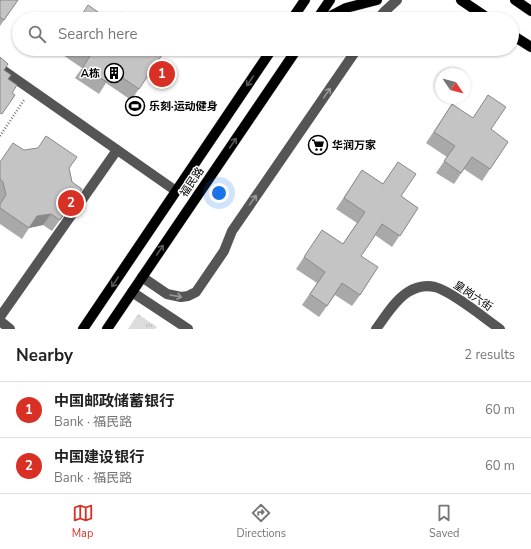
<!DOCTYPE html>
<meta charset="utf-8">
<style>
:root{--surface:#fff;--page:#f6f6f6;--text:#222;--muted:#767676;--line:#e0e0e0;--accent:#d93025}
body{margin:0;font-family:"Nunito Sans","Noto Sans SC",sans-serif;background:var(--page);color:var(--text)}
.compass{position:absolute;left:435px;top:68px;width:36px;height:36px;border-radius:50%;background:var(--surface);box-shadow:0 1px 3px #0004;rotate:125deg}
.you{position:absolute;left:219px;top:193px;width:14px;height:14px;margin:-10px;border:3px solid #fff;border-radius:50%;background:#1a73e8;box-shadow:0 0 0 6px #1a73e833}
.badge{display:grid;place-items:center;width:26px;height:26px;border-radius:50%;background:var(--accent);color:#fff;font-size:13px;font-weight:700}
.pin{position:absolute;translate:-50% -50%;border:2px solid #fff;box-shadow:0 1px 4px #0006}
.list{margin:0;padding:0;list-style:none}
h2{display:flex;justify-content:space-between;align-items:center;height:52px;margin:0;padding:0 16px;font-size:17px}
h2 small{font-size:13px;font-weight:400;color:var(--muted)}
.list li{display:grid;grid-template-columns:26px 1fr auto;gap:12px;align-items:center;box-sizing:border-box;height:56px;padding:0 16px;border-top:1px solid var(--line)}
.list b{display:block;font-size:15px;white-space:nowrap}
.list p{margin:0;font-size:13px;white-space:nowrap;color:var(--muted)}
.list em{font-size:13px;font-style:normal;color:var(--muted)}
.icon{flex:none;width:22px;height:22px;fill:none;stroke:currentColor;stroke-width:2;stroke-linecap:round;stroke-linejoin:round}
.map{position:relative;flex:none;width:531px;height:329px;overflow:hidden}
.search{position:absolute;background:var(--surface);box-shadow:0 1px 3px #0004;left:12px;right:12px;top:12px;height:44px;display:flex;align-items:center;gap:10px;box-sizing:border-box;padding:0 14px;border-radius:22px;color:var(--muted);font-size:15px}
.sheet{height:164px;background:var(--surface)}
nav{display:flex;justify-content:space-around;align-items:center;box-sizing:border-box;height:56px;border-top:1px solid var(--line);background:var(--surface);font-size:11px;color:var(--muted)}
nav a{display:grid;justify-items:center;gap:2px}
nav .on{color:var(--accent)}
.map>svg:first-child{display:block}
.grass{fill:url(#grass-tufts)}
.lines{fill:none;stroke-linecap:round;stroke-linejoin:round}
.major-casing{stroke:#dbdbdb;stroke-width:11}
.path{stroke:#777;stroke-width:2.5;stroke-dasharray:1 2;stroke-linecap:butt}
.minor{stroke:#555;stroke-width:10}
.major{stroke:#000;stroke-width:10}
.wall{fill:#a9a9a9}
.shaded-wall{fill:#898989}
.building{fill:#c4c4c4;stroke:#898989}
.oneway{stroke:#595959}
.oneway2{stroke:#999}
.labels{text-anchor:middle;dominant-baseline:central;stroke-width:3;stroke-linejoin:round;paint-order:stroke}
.poi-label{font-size:11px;font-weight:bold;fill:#000;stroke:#fff;text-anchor:start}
.street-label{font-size:11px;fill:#000;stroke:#fff}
</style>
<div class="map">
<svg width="531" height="329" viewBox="0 0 531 329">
<defs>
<pattern id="grass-tufts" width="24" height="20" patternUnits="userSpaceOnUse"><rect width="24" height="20" fill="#dcdcdc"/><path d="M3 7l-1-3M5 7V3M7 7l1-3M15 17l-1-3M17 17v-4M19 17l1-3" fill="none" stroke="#bbb"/></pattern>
</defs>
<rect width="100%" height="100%" fill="#fff"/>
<polygon class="grass" points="138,314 157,327 155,329 128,329"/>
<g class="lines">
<g class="major-casing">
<g id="major">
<polyline points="461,0 489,19"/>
<polyline points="515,0 531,11"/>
<polyline points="292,19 305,0"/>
<polyline points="317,19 330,0"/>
<polyline points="325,19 346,8 377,0"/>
<polyline points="512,35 531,47"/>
<polyline points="83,329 272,49"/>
<polyline points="107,329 297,49"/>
</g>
</g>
<polyline class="path" points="0,136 24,100"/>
<g class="minor">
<polyline points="378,19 384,12 397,0"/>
<polyline points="0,68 176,191"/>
<polyline points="142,277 167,294 181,297 188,296 196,292 224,251 232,231 357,49"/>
<polyline points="132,292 188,329"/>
<polyline points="0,317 117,150"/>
<polyline points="0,321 10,329"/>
<path d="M 376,329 C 385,317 395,300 408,292 C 416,287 426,285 435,287 C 453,292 484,318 500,329"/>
</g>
<use href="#major" class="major"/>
</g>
<g class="wall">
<polygon points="0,0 18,0 0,26"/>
<polygon points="58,49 153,49 139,89 131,100 106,83 99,94 75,78 82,68 57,51"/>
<polygon points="452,104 508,142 482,181 464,169 454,184 436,173 447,157 426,143"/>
<polygon points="0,162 69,168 72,182 82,189 52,231 43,225 29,228 22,239 0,224"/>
<polygon points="398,162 401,196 418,208 392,247 375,235 361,256 360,295 352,306 335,295 319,317 302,305 317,283 296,269 322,230 343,244 346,239 357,223 336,209 362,170 383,184"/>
</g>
<polygon class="shaded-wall" points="51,214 43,225 29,228 37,216"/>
<g class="building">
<polygon points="0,0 18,0 4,20 0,17"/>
<polygon points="88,5 108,19 79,19"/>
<polygon points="120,12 131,19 115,19"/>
<polygon points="79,49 153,49 162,55 139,89 114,72 107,82 83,67 90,56"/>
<polygon points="0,57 8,64 4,70 11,75 8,79 17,85 12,93 15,95 2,114 0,113"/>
<polygon points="488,95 506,107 491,129 508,142 490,169 472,157 461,173 444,161 455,146 434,132 452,104 473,118"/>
<polygon points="46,136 77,157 69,168 72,182 82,189 60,220 51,214 37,216 29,228 0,208 0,204 6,195 3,182 0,179 0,162 13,143 24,150 38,148"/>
<polygon points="398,162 416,174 401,196 418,208 400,236 382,224 372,240 361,256 378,267 360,295 342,283 327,306 310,294 325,272 304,257 322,230 343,244 365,212 344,198 362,170 383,184"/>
</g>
<defs><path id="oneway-shaft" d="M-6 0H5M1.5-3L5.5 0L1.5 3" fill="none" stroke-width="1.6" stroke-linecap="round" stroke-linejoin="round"/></defs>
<g class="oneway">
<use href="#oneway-shaft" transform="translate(250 81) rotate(124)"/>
<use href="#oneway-shaft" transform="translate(233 143) rotate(-56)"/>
<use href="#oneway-shaft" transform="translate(160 250) rotate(-56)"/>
<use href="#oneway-shaft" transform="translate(115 282) rotate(124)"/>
</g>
<g class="oneway2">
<use href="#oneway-shaft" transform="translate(327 93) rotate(-55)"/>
<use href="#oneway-shaft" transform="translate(253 200) rotate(-55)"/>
<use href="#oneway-shaft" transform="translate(176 296) rotate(10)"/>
</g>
<defs>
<g id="building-ring" transform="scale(1)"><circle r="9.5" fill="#fff" stroke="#000" stroke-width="1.5"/><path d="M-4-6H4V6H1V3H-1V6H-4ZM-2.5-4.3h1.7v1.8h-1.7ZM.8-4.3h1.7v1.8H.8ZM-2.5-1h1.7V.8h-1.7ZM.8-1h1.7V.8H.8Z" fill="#000"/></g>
<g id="stadium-ring" transform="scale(1)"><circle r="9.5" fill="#fff" stroke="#000" stroke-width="1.5"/><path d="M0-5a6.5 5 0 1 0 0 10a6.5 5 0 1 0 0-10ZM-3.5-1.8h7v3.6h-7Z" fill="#000"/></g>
<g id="supermarket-ring" transform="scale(1)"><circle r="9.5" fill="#fff" stroke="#000" stroke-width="1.5"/><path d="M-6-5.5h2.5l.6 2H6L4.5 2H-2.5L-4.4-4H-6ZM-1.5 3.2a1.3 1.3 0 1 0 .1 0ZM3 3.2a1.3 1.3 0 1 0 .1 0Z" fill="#000"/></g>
</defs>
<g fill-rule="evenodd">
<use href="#building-ring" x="114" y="73"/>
<use href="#stadium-ring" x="135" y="106"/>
<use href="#supermarket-ring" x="318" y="145"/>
</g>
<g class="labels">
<g class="poi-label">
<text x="100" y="73" text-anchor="end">A栋</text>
<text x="149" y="106">乐刻·运动健身</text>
<text x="332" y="145">华润万家</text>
</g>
<g class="street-label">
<text transform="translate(192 182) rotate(-56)">福民路</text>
<text transform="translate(473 296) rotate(34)">皇岗六街</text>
</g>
</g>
</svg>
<svg class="compass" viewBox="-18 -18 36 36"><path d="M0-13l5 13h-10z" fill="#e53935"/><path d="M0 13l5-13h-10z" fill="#767676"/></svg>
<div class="you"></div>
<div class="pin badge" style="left:162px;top:74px">1</div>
<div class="pin badge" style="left:71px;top:203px">2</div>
<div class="search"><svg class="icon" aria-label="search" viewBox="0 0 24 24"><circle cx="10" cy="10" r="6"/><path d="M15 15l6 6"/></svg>Search here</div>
</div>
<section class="sheet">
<h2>Nearby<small>2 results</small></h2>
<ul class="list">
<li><span class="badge">1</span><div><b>中国邮政储蓄银行</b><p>Bank · 福民路</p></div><em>60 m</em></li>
<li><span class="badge">2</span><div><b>中国建设银行</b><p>Bank · 福民路</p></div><em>60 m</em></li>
</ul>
</section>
<nav>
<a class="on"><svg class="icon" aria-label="map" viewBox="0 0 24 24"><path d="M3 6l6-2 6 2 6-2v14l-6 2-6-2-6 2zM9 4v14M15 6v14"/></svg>Map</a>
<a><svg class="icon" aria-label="directions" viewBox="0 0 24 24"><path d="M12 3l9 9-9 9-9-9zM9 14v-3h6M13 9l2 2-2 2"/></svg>Directions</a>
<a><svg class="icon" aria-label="saved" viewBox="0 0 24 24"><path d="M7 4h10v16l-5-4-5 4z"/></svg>Saved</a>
</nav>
